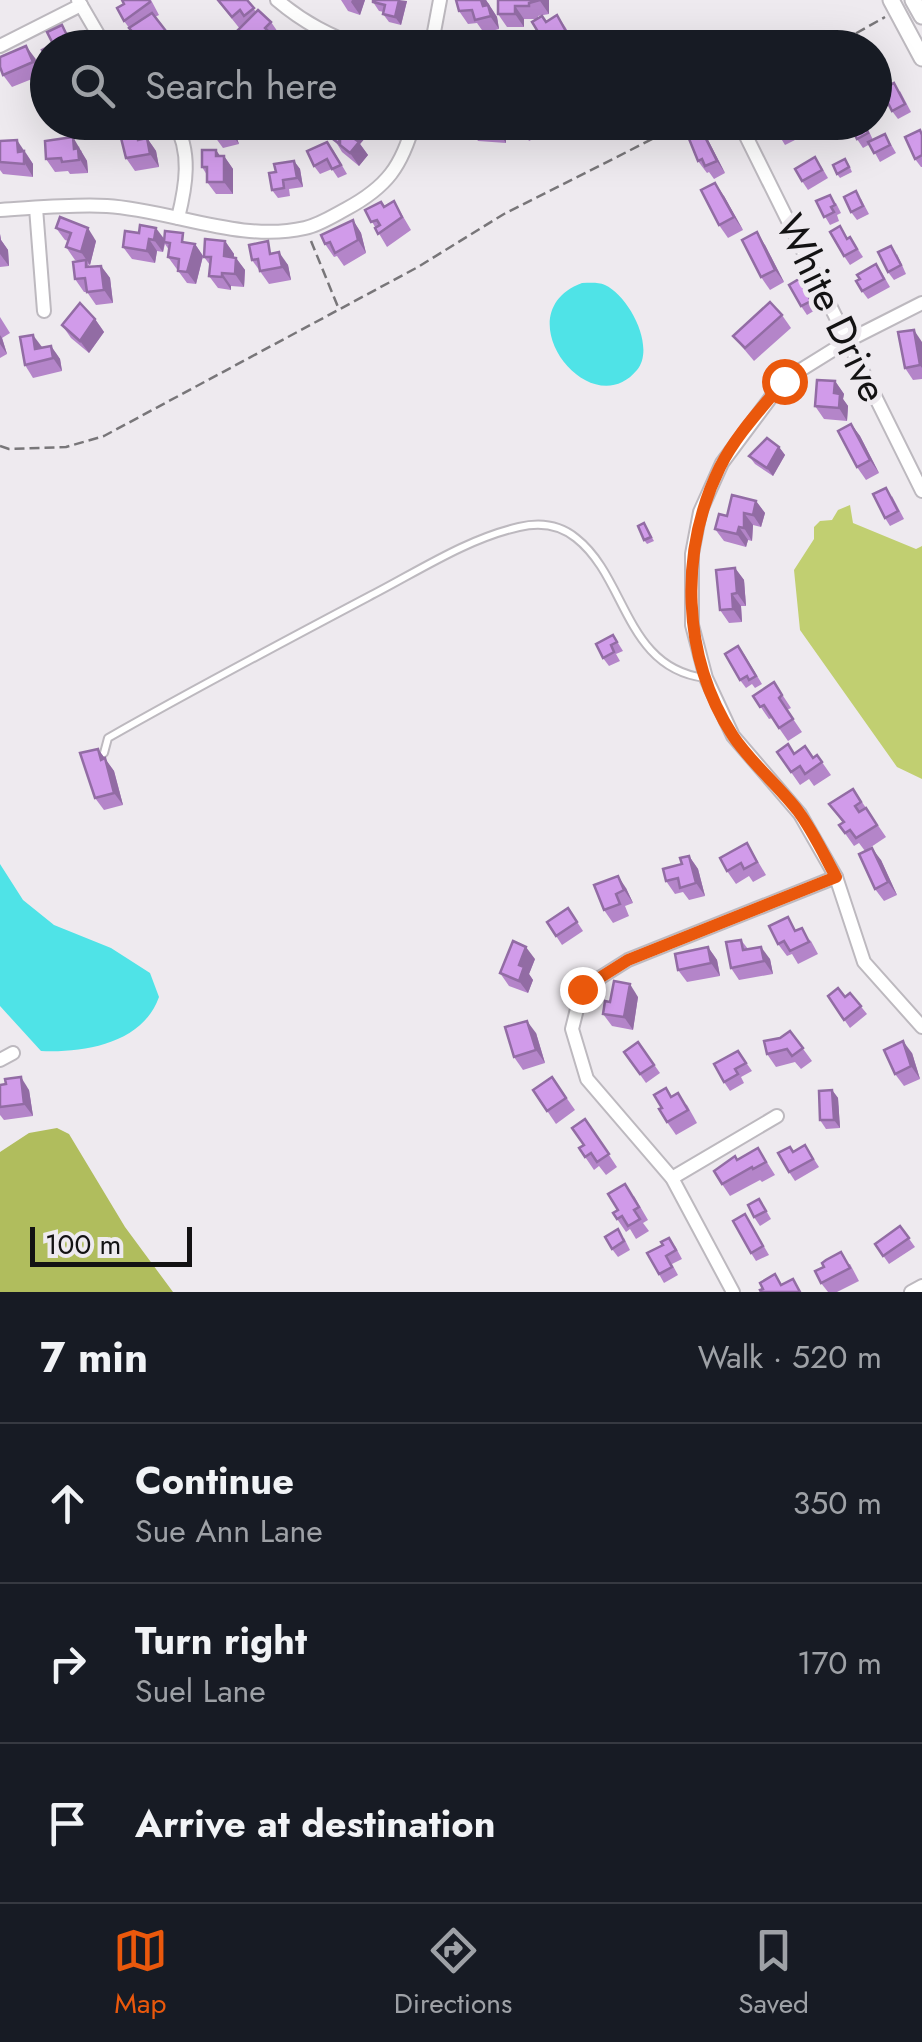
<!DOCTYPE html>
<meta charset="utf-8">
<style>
:root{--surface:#171b24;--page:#20242c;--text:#f1f3f6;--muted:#9ea1a6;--line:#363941;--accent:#ea580c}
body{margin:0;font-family:Jost,sans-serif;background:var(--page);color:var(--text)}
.scale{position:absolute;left:30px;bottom:25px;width:162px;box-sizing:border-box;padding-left:10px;border:5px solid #131213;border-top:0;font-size:28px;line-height:35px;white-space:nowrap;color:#131213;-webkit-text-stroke:8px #eeeaef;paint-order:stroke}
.stop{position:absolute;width:30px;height:30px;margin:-22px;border:8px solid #ea580c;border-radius:50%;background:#fff}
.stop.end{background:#ea580c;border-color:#fff;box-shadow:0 2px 10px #0008}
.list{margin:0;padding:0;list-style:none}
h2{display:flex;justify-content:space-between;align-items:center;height:130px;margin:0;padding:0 40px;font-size:42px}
h2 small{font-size:32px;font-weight:400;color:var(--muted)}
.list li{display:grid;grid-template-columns:65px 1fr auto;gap:30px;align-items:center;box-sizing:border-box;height:160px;padding:0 40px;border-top:2px solid var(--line)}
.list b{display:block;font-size:38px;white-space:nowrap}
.list p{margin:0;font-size:32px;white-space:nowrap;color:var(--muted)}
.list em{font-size:32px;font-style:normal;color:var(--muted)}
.icon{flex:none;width:55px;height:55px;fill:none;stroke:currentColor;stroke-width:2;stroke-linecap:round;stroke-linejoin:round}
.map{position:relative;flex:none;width:922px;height:1292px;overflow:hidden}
.search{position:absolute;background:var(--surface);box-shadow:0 10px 40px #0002;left:30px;right:30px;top:30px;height:110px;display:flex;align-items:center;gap:25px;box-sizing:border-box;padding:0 35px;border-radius:55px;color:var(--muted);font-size:38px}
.sheet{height:610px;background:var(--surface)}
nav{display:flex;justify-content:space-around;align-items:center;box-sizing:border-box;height:140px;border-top:2px solid var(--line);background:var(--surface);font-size:28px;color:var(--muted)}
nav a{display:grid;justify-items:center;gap:5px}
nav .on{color:var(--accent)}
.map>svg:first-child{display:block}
.green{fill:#c1cf71}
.forest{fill:#b0bd5d}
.water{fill:#4fe3e7}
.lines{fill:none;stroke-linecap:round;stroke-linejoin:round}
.service-casing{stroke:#bdb9bf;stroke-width:10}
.minor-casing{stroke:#bdb9bf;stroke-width:16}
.tertiary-casing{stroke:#bdb9bf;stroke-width:19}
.path{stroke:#787679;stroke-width:2.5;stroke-dasharray:10 5;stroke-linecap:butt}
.service{stroke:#fff;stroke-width:6}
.minor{stroke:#fff;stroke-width:12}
.tertiary{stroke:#fff;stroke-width:15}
.wall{fill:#b485c9}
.shaded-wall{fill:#926ca4}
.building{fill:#d19bea;stroke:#926ca4;stroke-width:2.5}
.route{stroke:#ea580c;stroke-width:12}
.labels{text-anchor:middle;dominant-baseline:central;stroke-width:10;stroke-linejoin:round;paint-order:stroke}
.street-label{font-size:40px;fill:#131213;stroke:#eeeaef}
</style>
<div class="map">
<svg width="922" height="1292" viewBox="0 0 922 1292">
<rect width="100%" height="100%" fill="#eeeaef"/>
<polygon class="green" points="850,505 853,523 916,549 922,546 922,779 897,767 800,630 794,570 814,539 814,527 820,521 832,520 838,510"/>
<polygon class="forest" points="57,1128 69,1134 125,1227 173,1292 0,1292 0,1152 29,1133"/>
<g class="water">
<path d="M 582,283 C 590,283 598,282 605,285 C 629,296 656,347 637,370 C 590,427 502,313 582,283 Z"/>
<path d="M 0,864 L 23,900 L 54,925 L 111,948 L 150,973 L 159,997 C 143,1043 85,1053 41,1051 L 0,1006 Z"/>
</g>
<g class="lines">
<g class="service-casing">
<path id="service" d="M 104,753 L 108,738 C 194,689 281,643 368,597 C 417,572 466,539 519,527 C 540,522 560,525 576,538 C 627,578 625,668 705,678"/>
</g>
<g class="minor-casing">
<g id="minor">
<polyline points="78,0 106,48"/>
<path d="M 277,0 C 304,23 330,36 363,48"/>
<polyline points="0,46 81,5"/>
<polyline points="431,48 440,0"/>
<path d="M 174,122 C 192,151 186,186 178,218"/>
<polyline points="741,126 922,491"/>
<polyline points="36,208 44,311"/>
<path d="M 0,210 C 35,208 72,204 107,206 C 172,210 240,243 305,228 C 319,225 333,216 346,209 C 387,187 402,166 414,122"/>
<polyline points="922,303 849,340 783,381 722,463 700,512 692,554 692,625 706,678 733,736 800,814 836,877 864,962 922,1027"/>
<polyline points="0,1060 13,1053"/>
<polyline points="672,1178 777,1116"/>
<polyline points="733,1292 672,1178 587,1079 572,1029 582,989 628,960 836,877"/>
<polyline points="911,1292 922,1286"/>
</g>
</g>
<g class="tertiary-casing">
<g id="tertiary">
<polyline points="891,0 922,58"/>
<polyline points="913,0 922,16"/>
</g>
</g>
<g class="path">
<polyline points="830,48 885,17"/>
<polyline points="311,241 338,307"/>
<polyline points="0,446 9,449 66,447 104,436 418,267 504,214 686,122"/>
</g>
<use href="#service" class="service"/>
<use href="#minor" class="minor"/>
<use href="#tertiary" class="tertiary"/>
</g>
<g class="wall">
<polygon points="122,0 151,0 159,15 155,17 173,41 183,48 144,48 124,21 124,4"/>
<polygon points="217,0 247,0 256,12 271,22 280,35 275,40 279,46 277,48 246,48 249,45 238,30 240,29"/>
<polygon points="341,0 365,0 360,15 348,11"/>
<polygon points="456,0 486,0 497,17 499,29 484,33 477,23 468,24 459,11"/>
<polygon points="498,0 549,0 549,14 538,16 538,19 524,19 524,27 507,27 498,14"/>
<polygon points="407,1 401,25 389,22 383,14 384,12 379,11 373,2"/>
<polygon points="557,15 566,28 577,48 548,48 543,40 546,22"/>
<polygon points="35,58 42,75 12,87 3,75"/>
<polygon points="900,91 911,112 898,119 892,111"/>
<polygon points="123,122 130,122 125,125 144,136 144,138 147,138 156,151 159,167 135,171 126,158 125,125"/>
<polygon points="199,122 231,122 239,144 223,148 215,137 208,138"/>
<polygon points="439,122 513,122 512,133 506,133 506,143 478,141 469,128 469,129 461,131"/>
<polygon points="517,122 547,122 551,130 529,141"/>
<polygon points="771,122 793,122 797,130 791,133 795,140 785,145"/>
<polygon points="357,125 366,137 360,144 368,155 359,166 342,152 330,132"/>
<polygon points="867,127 873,140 885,134 896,153 880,162 870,144 863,148 857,139"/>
<polygon points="922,133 922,167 921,167 915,159"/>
<polygon points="706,136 725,173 714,179 709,172 707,173 698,161"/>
<polygon points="0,141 26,153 33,164 33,177 3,174 0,170"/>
<polygon points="81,150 82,153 87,161 88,173 70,174 68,171 55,172 46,159"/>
<polygon points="216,150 220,156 224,156 233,169 233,194 216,194 207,182 207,175 202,167"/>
<polygon points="333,150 347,174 338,178 332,169 320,174 314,166"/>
<polygon points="294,161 300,169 303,187 289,189 290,196 278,198 272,190 276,172"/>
<polygon points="848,163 852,172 840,178 837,174"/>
<polygon points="821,166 828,178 808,190 802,181"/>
<polygon points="724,196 743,230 728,238 719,225"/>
<polygon points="861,199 869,214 857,220 851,212"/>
<polygon points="394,201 411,230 387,247 365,210 385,206"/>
<polygon points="816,201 836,203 841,213 837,215 839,221 830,225"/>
<polygon points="353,220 361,233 366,253 344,266 337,256 334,257 325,244"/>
<polygon points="56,228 96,241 90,265 88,264 90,267 101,266 110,278 113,303 96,305 87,292 84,292 75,279 79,261 75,260 66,247 68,241 65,240"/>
<polygon points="125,231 195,244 203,256 196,284 187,283 168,257 169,250 165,244 163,252 157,251 155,263 132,259 123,247"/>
<polygon points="0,234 1,240 8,250 9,266 0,267"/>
<polygon points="850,237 863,257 850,265 844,256 848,238"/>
<polygon points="225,241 234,254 234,257 236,258 245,270 244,287 231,286 231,290 218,288 209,276 210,265 204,257"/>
<polygon points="765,245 784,282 770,290 761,277"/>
<polygon points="276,253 288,265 291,280 269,284 252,260"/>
<polygon points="897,254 906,274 894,280 888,272"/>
<polygon points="882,273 890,287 868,299 862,291 860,279"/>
<polygon points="799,279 817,309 807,315 801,306"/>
<polygon points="782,315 791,328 754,361 733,336"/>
<polygon points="0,317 10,333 2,338 7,354 0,358"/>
<polygon points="95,319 104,332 89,353 71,338 62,325"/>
<polygon points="922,342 922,379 913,380 905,368"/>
<polygon points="51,346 60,359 62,371 33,378 25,365"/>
<polygon points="835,381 844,394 843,399 848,406 847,421 824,419 815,406"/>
<polygon points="851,424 860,436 879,473 866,480 857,467"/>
<polygon points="779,447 785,455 773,476 755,464 749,456"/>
<polygon points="892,496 904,519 890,526 885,518"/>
<polygon points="756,501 765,513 761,527 753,525 752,541 748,540 746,547 724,541 715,529 727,516"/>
<polygon points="644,523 654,541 647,544 644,540"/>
<polygon points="735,568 744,580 746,606 741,606 742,622 729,623 720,610"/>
<polygon points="613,635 623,651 616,654 620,661 609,666 603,658"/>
<polygon points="744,654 762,684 755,688 752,684 746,688 740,680"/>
<polygon points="774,682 791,708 787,710 802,732 788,741 772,718 769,719 753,696"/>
<polygon points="98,749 114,771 123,805 104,810 95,798"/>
<polygon points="777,752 813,758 817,755 831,775 814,786 809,779 800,785"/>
<polygon points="853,789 886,837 865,851 881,860 897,895 884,901 875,889 865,851 859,843 854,846 839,825 843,823 829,804"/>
<polygon points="747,843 766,875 753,882 749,876 736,884 727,871"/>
<polygon points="689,856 698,869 705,896 689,900 683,892 675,894 666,881"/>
<polygon points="594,885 626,888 633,903 625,906 629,916 613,923 604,910"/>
<polygon points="568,908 583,931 562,945 547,922"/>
<polygon points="797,930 811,941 818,954 798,964 792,954 787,956 778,944"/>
<polygon points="741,940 748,949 770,959 773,974 739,980 731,968"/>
<polygon points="708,947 717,960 720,976 687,982 678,970"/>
<polygon points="535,959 529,974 533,980 528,993 509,986 500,973"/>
<polygon points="850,993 867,1014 850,1028 828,996 845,997"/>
<polygon points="638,997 633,1030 612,1026 603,1014 610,1002"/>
<polygon points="790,1031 812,1061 801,1069 795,1062 776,1067 767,1054 780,1038"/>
<polygon points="536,1033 545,1063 523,1070 514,1057"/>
<polygon points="638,1042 660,1073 646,1083 624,1052"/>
<polygon points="738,1051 752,1071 741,1077 744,1083 730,1091 724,1082"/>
<polygon points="912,1053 920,1079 904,1086 895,1074"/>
<polygon points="552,1077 575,1110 556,1124 533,1090"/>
<polygon points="0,1085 29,1090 33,1116 4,1120 0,1115"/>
<polygon points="832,1090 838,1098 840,1128 826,1129 820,1120"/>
<polygon points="672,1096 687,1105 697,1123 676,1135 667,1122 662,1108"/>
<polygon points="585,1119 617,1167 606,1175 599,1166 594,1170 579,1148 584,1145"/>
<polygon points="805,1145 819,1167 795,1181 789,1172 794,1152"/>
<polygon points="758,1148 775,1175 762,1182 760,1180 730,1196 722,1184 737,1160"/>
<polygon points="634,1196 648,1220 643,1223 649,1231 636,1239 630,1229 626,1232 613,1213"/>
<polygon points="764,1207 771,1219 760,1226 754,1217"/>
<polygon points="745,1214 769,1255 756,1261 751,1253"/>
<polygon points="900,1226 915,1247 889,1264 875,1244"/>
<polygon points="624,1238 630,1250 618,1257 612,1249"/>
<polygon points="675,1246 682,1259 672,1264 678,1275 664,1283 647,1253"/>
<polygon points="850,1264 859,1281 837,1292 828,1292 821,1283 824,1267"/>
</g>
<g class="shaded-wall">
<polygon points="352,0 365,0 360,15 351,2"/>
<polygon points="399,0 407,1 401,25 395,17"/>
<polygon points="481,0 486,0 488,3 497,17 499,29 483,6"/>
<polygon points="540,0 549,0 549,14 540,1"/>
<polygon points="515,6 524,19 524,27 515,14"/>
<polygon points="26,46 35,58 42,75 33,62"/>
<polygon points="227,122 231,122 239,144 230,132"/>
<polygon points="497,122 499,122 506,133 506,143 497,130"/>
<polygon points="505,122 513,122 512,133"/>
<polygon points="135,123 144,136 147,152 138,140"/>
<polygon points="698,123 706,136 725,173 717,161"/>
<polygon points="357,125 366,137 360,144 368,155 359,166 350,153 349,135"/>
<polygon points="73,137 87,161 88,173 74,149"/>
<polygon points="147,138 156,151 159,167 150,154"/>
<polygon points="17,140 33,164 33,177 18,152"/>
<polygon points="216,150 224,162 224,156 233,169 233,194 224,182 216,156"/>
<polygon points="294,161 300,169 303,187 297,178"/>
<polygon points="715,183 724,196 743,230 734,217"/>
<polygon points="353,220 361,233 366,253 358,240"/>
<polygon points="88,228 96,241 90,265 81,252"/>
<polygon points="156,228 165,240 163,252 154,240"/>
<polygon points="757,232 765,245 784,282 775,270"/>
<polygon points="0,234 1,240 8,250 9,266 0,254"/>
<polygon points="149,239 157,251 155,263 147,251"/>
<polygon points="225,241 234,254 233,269 224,256"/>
<polygon points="195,244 203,256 196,284 187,272"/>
<polygon points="279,252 288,265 291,280 282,267"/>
<polygon points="236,258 245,270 244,287 235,274"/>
<polygon points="101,266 110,278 113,303 104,290"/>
<polygon points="222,273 231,286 231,290 222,277"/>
<polygon points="95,319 104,332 89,353 80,341"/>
<polygon points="914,330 922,342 922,368 920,365"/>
<polygon points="0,335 2,338 7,354 0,344"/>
<polygon points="33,335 42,347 35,349"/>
<polygon points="51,346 60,359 62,371 53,358"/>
<polygon points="835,381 844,394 843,399 848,406 847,421 839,408 834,393"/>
<polygon points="851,424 860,436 879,473 870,460"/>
<polygon points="779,447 785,455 773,476 767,468"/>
<polygon points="756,501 765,513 761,527 753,515"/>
<polygon points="744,513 753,525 752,541 744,528"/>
<polygon points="739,527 748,540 746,547 737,534"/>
<polygon points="735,568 744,580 746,606 737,593"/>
<polygon points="732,594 741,606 742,622 733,609"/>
<polygon points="98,749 114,771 123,805 114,793"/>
<polygon points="872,848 881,860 897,895 888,882"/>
<polygon points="689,856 698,869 705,896 696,883"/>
<polygon points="618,876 626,888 633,903 624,890"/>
<polygon points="526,947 535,959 529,974 533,980 528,993 519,981 519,965"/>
<polygon points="708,947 717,960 720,976 711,963"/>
<polygon points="761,947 770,959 773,974 764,961"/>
<polygon points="630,984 638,997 633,1030 624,1017"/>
<polygon points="527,1021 536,1033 545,1063 536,1050"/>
<polygon points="903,1041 912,1053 920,1079 911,1066"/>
<polygon points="21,1077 29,1090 33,1116 24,1104"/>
<polygon points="832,1090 838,1098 840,1128 834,1120"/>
</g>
<g class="building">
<polygon points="122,0 149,0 150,2 124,21 117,8 124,4"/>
<polygon points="218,0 247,0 254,8 244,16 240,10 232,17"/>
<polygon points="373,0 399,0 395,17 383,14 385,5 373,2"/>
<polygon points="456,0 481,0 483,6 488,5 491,16 475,20 472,10 459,11"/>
<polygon points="498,0 540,0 529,3 529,6 515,6 515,14 498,14"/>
<polygon points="258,10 271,22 265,28 270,33 266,37 271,42 266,48 246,48 251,43 238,30"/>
<polygon points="152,13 166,31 153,42 146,34 140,40 129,28"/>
<polygon points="557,15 569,37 555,45 550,36 543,40 532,22 542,16 546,22"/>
<polygon points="62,25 73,48 48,48 48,61 42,50 53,44 47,32"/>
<polygon points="298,38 312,48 278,48 282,40 293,46"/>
<polygon points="175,40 183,48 163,48"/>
<polygon points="26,46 33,62 3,75 0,67 0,57"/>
<polygon points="894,83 905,104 892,111 881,89"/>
<polygon points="199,122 227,122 230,132 214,136 211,123 200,126"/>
<polygon points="338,122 355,122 357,125 349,135 359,142 350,153 340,145 340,140 338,143 333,139 336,137 330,132"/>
<polygon points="470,122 497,122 497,130 469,128"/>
<polygon points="517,122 532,122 521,129"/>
<polygon points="771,122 783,122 786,128 776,133"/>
<polygon points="852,122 863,122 868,133 857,139 849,124"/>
<polygon points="135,123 138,140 147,138 150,154 126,158 118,126"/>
<polygon points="698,123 717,161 705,166 702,159 698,161 685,129"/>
<polygon points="920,130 922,135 922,155 915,159 905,137"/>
<polygon points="885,134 890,145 874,153 868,142"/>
<polygon points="73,137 74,149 78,148 79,160 62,162 61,158 46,159 45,141"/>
<polygon points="17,140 18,152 24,151 24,164 0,162 0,141"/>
<polygon points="327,142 341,165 332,169 327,159 314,166 307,151"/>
<polygon points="202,150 216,150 216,156 224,156 224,182 207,182 207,167 202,167"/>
<polygon points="815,157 822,170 802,181 795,169"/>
<polygon points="845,159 849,167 837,174 833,165"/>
<polygon points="294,161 297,178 283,180 284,188 272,190 269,173 276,172 274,164"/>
<polygon points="715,183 734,217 719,225 701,190"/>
<polygon points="856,191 863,206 851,212 844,197"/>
<polygon points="830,195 835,205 831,207 834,212 824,217 816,201"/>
<polygon points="394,201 402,217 378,234 375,228 380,225 377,220 371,222 365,210 381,202 384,207"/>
<polygon points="60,217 88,228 81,252 66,247 71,233 56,228"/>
<polygon points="353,220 358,240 335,253 330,242 325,244 321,235"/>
<polygon points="140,225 156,228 154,240 149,239 147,251 123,247 125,231 139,233"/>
<polygon points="840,226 847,239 850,237 857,249 844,256 830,232"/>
<polygon points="165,231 183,233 182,242 195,244 187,272 178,271 179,259 168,257 170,243 164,242"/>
<polygon points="757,232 775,270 761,277 742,240"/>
<polygon points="205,239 225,241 224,256 236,258 235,274 222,273 222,277 209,276 211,257 204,257"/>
<polygon points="268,241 270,254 279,252 282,267 260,271 258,259 252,260 249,245"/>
<polygon points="891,246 901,265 888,272 878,252"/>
<polygon points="86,260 86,267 101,266 104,290 87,292 85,278 75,279 73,262"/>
<polygon points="876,264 884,279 862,291 856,281 860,279 857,275"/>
<polygon points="799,279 811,301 801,306 789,285"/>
<polygon points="770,302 782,315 745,348 733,336"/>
<polygon points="80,303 95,319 80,341 62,325"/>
<polygon points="914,330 920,365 905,368 898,332"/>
<polygon points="33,335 35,349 51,346 53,358 25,365 20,337"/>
<polygon points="817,380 835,381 834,393 840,394 839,408 815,406"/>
<polygon points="851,424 870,460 857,467 838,431"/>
<polygon points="767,438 779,447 767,468 749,456"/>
<polygon points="886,488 898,511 885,518 873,494"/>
<polygon points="732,495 756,501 753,515 744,513 744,528 739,527 737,534 715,529 719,514 727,516"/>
<polygon points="644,523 651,537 644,540 638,526"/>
<polygon points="735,568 737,593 732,594 733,609 720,610 716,570"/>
<polygon points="613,635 617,642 611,645 614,652 603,658 596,644"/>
<polygon points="738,646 756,676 749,680 747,676 740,680 725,654"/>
<polygon points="774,682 782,695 779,698 793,719 779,728 764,705 760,707 753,696"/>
<polygon points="788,744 794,754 805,746 813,758 817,755 822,762 805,774 800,766 791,772 777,752"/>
<polygon points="98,749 101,760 105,758 114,793 95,798 80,753"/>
<polygon points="853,789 861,802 855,806 859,812 866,808 877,825 856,838 850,830 845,833 839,825 844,822 829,804"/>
<polygon points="747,843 757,862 744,869 741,863 727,871 720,858"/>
<polygon points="872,848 888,882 875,889 859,854"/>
<polygon points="689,856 696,883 680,888 678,878 666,881 663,869 682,864 680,858"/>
<polygon points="618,876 624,890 616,894 620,904 604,910 594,885"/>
<polygon points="568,908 577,922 556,936 547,922"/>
<polygon points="788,917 795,931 802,928 809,942 790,951 784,941 778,944 769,926"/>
<polygon points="741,940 743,950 761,947 764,961 731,968 726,942"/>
<polygon points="513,941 526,947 519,965 524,967 519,981 500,973"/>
<polygon points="708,947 711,963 678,970 675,954"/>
<polygon points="614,981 630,984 624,1017 603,1014 605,1001 610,1002"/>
<polygon points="838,988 845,997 850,993 861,1006 844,1020 828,996"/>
<polygon points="527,1021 536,1050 514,1057 505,1027"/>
<polygon points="790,1031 803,1048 792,1056 787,1049 767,1054 764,1041 780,1038"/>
<polygon points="903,1041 911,1066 895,1074 884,1050"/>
<polygon points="638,1042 654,1065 640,1074 624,1052"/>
<polygon points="738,1051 746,1063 735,1069 738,1074 724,1082 714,1064"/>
<polygon points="21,1077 24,1104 0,1107 0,1085 6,1084 5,1079"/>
<polygon points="552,1077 566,1098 547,1111 533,1090"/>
<polygon points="666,1088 671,1097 678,1093 688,1110 667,1122 659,1109 662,1108 654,1095"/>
<polygon points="832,1090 834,1120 820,1120 819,1091"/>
<polygon points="585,1119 609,1154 597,1162 591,1153 585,1157 579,1148 584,1145 572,1128"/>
<polygon points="805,1145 813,1159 789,1172 778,1153 790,1147 793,1152"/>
<polygon points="758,1148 766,1162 753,1169 752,1167 722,1184 714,1171 735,1156 737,1160"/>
<polygon points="625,1184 639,1207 634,1210 640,1219 628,1226 622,1216 617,1219 613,1213 618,1210 608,1194"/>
<polygon points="759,1199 766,1211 754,1217 748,1205"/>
<polygon points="745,1214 763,1246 751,1253 733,1221"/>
<polygon points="900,1226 909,1238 883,1256 875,1244"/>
<polygon points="618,1229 624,1241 612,1249 605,1237"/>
<polygon points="669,1238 676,1250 666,1256 672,1267 659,1274 647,1253 663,1245 661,1242"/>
<polygon points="841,1252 850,1268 821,1283 815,1271 824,1267 822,1263 826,1260"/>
<polygon points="775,1274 781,1285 793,1279 800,1292 761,1292 760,1290 763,1289 760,1283"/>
</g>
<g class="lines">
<path class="route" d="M 582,989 L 628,960 L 836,877 C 824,855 813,831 798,811 C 778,785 751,763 733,736 C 681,656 679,551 720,467 C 736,435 762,408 784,381"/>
</g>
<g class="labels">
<g class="street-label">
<text transform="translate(832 308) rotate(64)">White Drive</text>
</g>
</g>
</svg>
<div class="scale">100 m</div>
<div class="stop" style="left:784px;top:381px"></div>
<div class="stop end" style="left:582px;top:989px"></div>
<div class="search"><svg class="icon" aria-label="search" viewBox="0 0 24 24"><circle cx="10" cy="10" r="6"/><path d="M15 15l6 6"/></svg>Search here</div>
</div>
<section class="sheet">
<h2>7 min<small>Walk · 520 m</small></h2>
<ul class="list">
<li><svg class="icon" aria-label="ahead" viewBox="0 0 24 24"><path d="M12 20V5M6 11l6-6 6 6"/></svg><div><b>Continue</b><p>Sue Ann Lane</p></div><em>350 m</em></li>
<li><svg class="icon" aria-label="right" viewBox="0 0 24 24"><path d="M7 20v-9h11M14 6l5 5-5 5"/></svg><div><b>Turn right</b><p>Suel Lane</p></div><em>170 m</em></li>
<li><svg class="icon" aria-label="arrive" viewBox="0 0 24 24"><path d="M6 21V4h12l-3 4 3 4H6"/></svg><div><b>Arrive at destination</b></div></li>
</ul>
</section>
<nav>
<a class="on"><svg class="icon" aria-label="map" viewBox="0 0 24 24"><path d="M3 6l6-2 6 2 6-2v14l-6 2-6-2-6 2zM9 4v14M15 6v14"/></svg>Map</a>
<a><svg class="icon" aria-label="directions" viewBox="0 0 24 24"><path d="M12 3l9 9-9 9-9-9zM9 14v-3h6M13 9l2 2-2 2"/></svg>Directions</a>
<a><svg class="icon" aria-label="saved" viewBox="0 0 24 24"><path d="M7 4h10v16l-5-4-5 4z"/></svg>Saved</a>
</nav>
